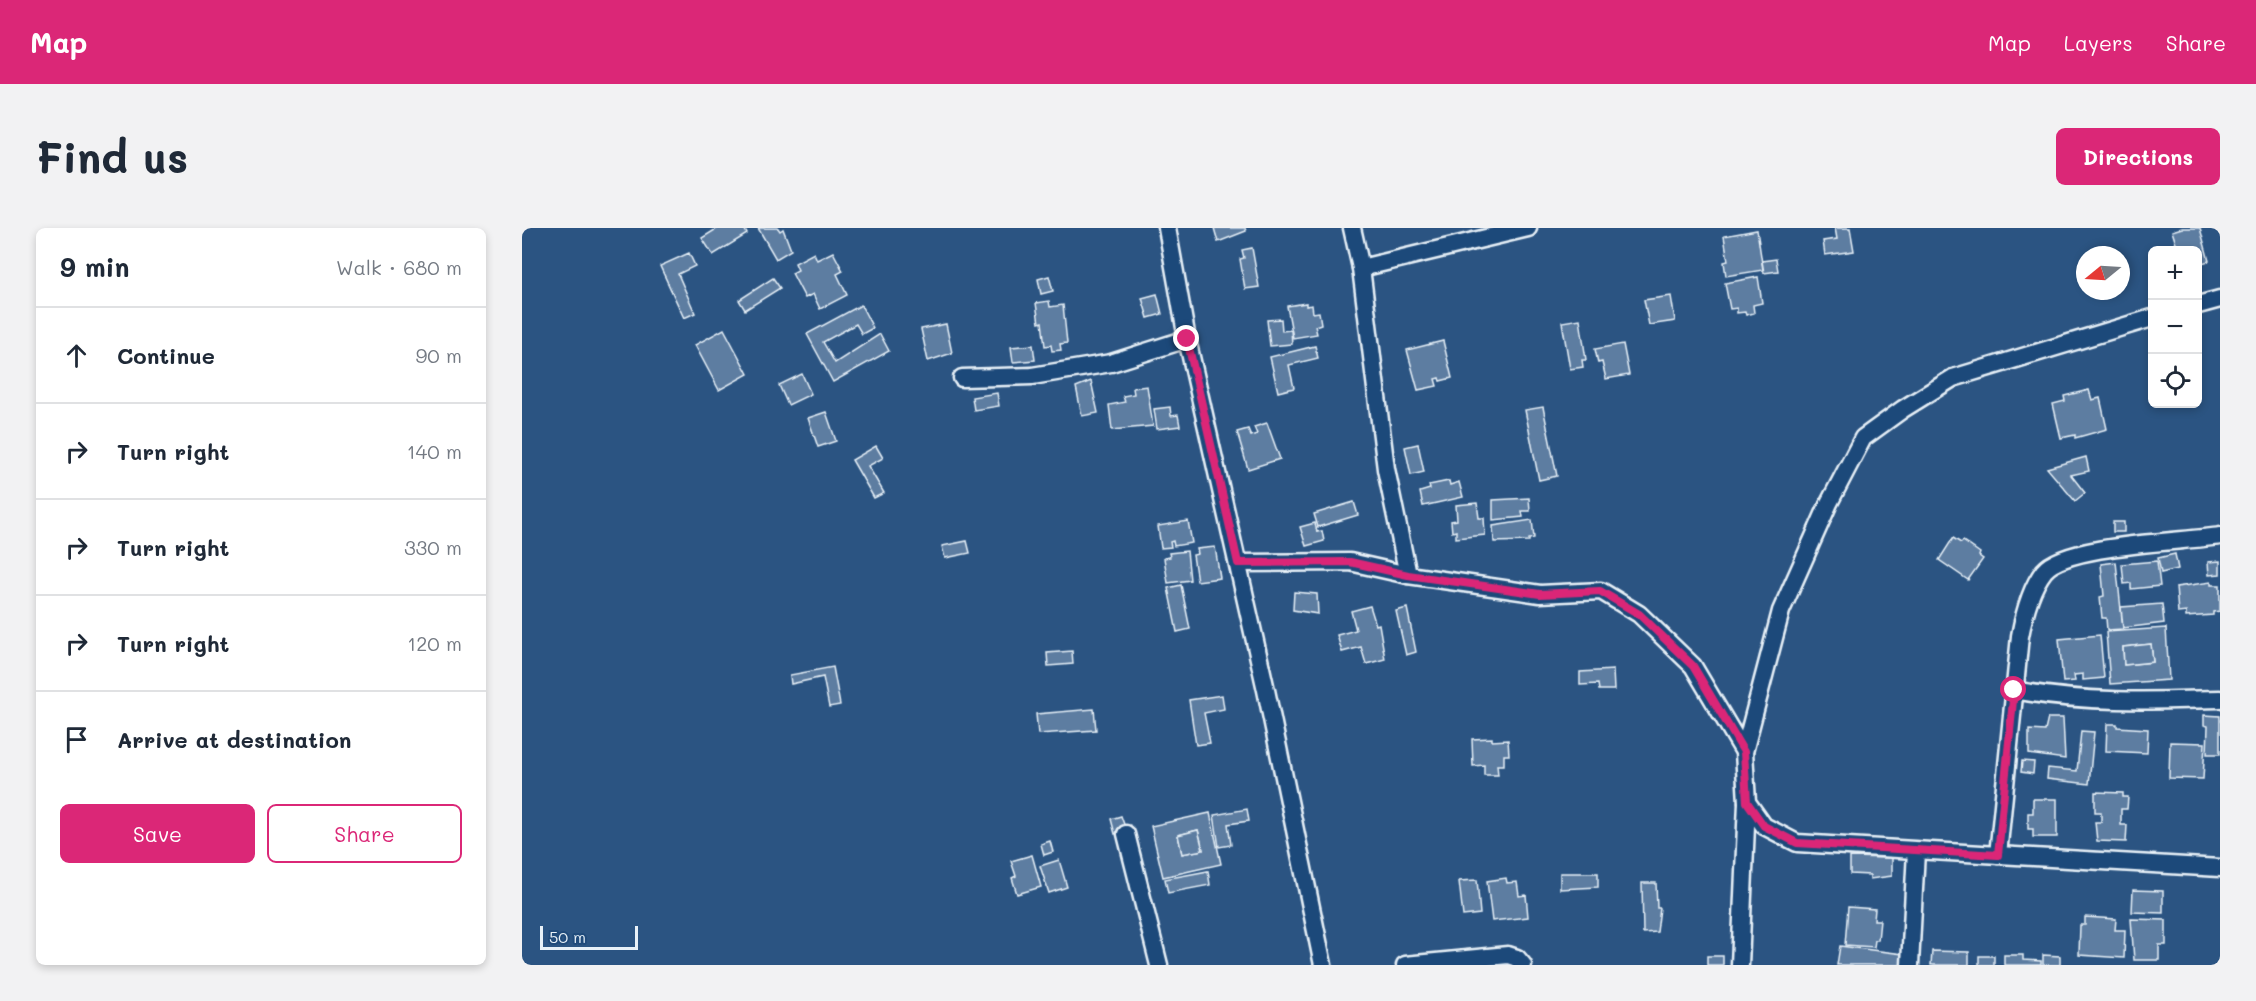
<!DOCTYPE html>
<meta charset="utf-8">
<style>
:root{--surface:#fff;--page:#f2f2f3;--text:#1f2937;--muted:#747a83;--line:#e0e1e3;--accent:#db2777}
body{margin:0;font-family:Mali,sans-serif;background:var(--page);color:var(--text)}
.controls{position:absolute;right:18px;top:18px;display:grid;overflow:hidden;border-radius:9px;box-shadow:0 3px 9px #0003}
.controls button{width:54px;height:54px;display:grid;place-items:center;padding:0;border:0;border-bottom:2px solid var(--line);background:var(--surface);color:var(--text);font:30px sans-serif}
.compass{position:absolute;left:1554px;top:18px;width:54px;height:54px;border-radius:50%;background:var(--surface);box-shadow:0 3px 9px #0003;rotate:252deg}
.scale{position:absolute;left:18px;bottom:15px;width:98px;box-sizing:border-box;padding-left:6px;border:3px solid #e8f1f8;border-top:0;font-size:16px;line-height:21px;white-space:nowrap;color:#e8f1f8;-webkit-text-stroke:4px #1f4a7a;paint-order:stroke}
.stop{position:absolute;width:18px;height:18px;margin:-14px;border:4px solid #db2777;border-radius:50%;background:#fff}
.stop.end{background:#db2777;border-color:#fff;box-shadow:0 2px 6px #0008}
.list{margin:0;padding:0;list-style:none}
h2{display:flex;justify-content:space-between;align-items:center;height:78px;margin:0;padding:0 24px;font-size:26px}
h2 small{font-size:20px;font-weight:400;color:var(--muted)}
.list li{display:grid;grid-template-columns:39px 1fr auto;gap:18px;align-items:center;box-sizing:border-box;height:96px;padding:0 24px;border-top:2px solid var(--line)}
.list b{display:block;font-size:22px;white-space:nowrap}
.list em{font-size:20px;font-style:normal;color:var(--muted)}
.actions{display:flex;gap:12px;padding:18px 24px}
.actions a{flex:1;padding:14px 0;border:2px solid var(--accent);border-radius:9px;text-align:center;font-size:21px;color:var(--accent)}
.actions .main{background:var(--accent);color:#fff}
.icon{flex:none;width:33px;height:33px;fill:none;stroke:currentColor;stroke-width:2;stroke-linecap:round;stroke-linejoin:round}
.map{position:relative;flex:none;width:1698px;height:737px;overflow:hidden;border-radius:9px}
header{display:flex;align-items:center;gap:36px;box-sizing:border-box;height:84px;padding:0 30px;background:var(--accent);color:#fff}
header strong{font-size:28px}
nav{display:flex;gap:33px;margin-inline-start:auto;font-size:21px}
.intro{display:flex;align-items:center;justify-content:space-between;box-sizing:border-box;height:144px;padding:0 36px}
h1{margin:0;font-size:42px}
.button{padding:15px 27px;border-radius:9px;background:var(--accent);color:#fff;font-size:21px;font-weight:700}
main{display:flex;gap:36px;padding:0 36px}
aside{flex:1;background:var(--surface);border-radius:9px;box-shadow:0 3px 9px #0003}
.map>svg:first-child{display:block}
.building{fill:#5d7da1;stroke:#e8f1f8;stroke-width:1.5;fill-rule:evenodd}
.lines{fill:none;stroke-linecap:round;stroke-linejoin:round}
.minor-casing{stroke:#e8f1f8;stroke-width:21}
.minor{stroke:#1f4a7a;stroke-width:16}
.route{stroke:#db2777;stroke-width:8}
</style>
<header>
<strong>Map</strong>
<nav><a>Map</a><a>Layers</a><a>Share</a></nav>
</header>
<div class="intro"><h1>Find us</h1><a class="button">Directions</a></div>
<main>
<aside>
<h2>9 min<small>Walk · 680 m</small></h2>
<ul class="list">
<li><svg class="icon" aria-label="ahead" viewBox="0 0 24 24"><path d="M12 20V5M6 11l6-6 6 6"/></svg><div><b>Continue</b></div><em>90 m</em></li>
<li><svg class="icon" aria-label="right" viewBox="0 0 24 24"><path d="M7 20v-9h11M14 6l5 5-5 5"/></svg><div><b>Turn right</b></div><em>140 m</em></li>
<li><svg class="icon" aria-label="right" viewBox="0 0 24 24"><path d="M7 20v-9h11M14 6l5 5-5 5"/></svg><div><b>Turn right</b></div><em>330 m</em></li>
<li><svg class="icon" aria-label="right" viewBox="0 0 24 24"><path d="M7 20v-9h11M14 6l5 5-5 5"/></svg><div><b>Turn right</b></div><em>120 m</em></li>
<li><svg class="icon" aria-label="arrive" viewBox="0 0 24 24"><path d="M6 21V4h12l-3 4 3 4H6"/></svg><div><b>Arrive at destination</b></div></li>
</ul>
<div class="actions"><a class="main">Save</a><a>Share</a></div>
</aside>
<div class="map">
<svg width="1698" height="737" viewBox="0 0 1698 737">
<rect width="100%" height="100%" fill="#2b5482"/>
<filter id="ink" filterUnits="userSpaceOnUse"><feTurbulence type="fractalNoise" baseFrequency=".0167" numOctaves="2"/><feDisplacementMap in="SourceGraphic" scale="12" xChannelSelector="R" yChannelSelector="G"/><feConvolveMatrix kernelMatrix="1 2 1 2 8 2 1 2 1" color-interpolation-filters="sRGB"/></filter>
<g filter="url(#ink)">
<g class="building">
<polygon points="196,0 222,0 225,6 191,27 180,10"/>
<polygon points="236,0 256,0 258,3 261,1 269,22 254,31"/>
<polygon points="692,0 723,0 724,3 696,14"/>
<polygon points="1313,0 1328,0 1332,23 1303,27 1301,13 1315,11"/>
<polygon points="1660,0 1678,0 1687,33 1676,36 1676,22 1656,22 1650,3"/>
<polygon points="1235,2 1241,42 1204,48 1202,34 1206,33 1202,8"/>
<polygon points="730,20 737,59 723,61 718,31 722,30 720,22"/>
<polygon points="311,24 321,43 315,46 325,67 298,81 291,66 283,70 270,45 276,42 273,35 292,25 295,32"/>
<polygon points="167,25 173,38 156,46 173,85 162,90 138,38"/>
<polygon points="1254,31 1256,43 1242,45 1240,33"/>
<polygon points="527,48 531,63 519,66 516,51"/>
<polygon points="1236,49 1240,75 1231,77 1232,85 1224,87 1223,84 1215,85 1215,80 1208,81 1203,55"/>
<polygon points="251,50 258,60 223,82 217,72"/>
<polygon points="635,66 640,86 626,90 620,70"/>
<polygon points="1149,68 1153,93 1127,97 1122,72"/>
<polygon points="527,73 528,79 541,77 545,115 538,116 539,122 530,123 529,117 523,118 520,94 517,95 514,75"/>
<polygon points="784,75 784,78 790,77 791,85 797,84 799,96 793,98 795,106 771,110 765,78"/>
<polygon points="339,77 351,100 340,106 334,96 301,114 313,135 358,106 367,123 311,154 285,106"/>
<polygon points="759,91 760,103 769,102 770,116 748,118 745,92"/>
<polygon points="1058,91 1064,132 1060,132 1061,139 1048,141 1040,94"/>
<polygon points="424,96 430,125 406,133 399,101"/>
<polygon points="202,101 226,146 197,162 173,117"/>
<polygon points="921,113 930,150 918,153 917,150 913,151 915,158 896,162 885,122"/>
<polygon points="1101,116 1107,147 1084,151 1080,134 1076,135 1073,121"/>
<polygon points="511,117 513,132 491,134 489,119"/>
<polygon points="793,118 796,130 767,137 772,160 756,164 748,129"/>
<polygon points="280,146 289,166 266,177 257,157"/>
<polygon points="569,153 576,185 560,188 554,159"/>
<polygon points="625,158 631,198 590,202 587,177 603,174 601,168 612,166 611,160"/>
<polygon points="1567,162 1570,172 1578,170 1585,201 1553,210 1553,207 1539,210 1531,176 1543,173 1542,168"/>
<polygon points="475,165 477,178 452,182 450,169"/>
<polygon points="648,179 649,188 656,187 658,198 635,201 632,181"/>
<polygon points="1021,179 1035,248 1017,252 1003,182"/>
<polygon points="304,184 314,213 296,219 286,190"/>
<polygon points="745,195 758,231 726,241 715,204 726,201 729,208 735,206 732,199"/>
<polygon points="896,216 902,244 889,247 883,219"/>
<polygon points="354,218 361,230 346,238 362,265 352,270 330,232"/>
<polygon points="1564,229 1567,243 1549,247 1563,265 1553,273 1525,240"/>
<polygon points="927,253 928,257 937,254 941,269 901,278 898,264 908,261 907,257"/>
<polygon points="1007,270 1008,283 1000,283 1001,289 971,292 971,272"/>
<polygon points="832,274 836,287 796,299 792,286"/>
<polygon points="955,275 957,290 962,290 963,307 934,310 934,303 930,304 929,293 935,292 934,277"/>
<polygon points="1010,292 1012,310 1007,311 1007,313 972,314 971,298"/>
<polygon points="666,293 670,315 652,318 651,313 648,314 649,319 639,320 636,298"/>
<rect x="1591" y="294" width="11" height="10"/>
<polygon points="793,295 795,304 800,303 802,313 784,318 778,299"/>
<polygon points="1431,310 1439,315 1441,313 1458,325 1457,328 1461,331 1446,352 1417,332"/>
<polygon points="445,313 448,325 423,330 420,318"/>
<polygon points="693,319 698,350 675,353 671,327 676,326 675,321"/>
<polygon points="665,323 668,352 646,355 642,330 648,329 647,325"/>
<polygon points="1653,326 1656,341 1639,345 1636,330"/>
<polygon points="1635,333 1638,358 1609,361 1609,355 1602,356 1600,336"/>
<polygon points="1698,333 1698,346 1687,347 1686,334"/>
<polygon points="1594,334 1601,401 1585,402 1584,390 1580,390 1578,369 1582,368 1579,336"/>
<polygon points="1689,354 1689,357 1698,357 1698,383 1691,384 1691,387 1664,389 1664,384 1656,385 1654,359"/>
<polygon points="659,357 668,401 655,404 646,360"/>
<polygon points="772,364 795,366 796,386 771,382"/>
<polygon points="1640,376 1642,395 1601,400 1599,379"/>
<polygon points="848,378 854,397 857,396 863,431 844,436 839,419 820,424 815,407 834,402 829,383"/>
<polygon points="885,380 894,424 884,427 874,383"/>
<path d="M 1644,400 L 1647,452 L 1588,456 L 1584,404 ZM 1629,416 L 1631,434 L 1602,437 L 1601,419 Z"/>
<polygon points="1578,407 1582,450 1561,452 1561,446 1552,447 1553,453 1541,454 1537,411"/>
<polygon points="1629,416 1631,434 1602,437 1601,419"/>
<polygon points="550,423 551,436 526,438 525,425"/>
<polygon points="311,439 318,477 307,479 301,449 269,456 268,447"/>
<polygon points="1091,442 1092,462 1077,462 1076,456 1058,457 1058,444"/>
<polygon points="700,467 702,481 682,485 688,515 674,517 667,472"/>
<polygon points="572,481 574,502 516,506 514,486"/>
<polygon points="1682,487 1698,488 1698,526 1685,526 1686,498 1682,497"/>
<polygon points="1526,490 1541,490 1543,531 1507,526 1507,502 1523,503"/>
<polygon points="1585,496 1595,496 1595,499 1626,501 1625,525 1584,523"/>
<polygon points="1559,503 1572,504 1567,556 1525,551 1526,540 1555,543"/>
<polygon points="970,510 970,513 986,512 987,527 982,527 982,537 975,537 976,547 962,547 962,537 951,538 950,511"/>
<polygon points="1648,514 1683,515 1681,551 1647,550"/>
<polygon points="1500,533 1512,534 1511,546 1499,544"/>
<polygon points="1573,564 1601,565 1601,569 1606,569 1605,581 1599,581 1599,597 1605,597 1604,614 1575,613 1573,594 1579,594 1579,584 1573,584"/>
<polygon points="1511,571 1535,571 1535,609 1511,609 1511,601 1506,601 1506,585 1511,585"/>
<polygon points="725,581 727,593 706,596 709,617 697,619 692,587"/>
<path d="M 688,585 L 699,636 L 641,649 L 629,598 ZM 676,602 L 681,622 L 660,626 L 656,607 Z"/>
<polygon points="599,588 604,602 593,606 589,591"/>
<polygon points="676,602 681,622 660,626 656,607"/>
<polygon points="528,613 531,624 522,627 519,616"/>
<polygon points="510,627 519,659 495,666 490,650 494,648 489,633"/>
<polygon points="1328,629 1370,630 1370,648 1348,651 1348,647 1328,646"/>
<polygon points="537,632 545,659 527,665 518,638"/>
<polygon points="686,643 688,657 646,665 643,651"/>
<polygon points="1038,645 1076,645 1076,659 1038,661"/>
<polygon points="984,650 985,655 995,654 997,668 1004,667 1006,689 970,693 965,653"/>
<polygon points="955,652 958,686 941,688 937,653"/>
<polygon points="1120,655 1134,655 1135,680 1138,680 1135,704 1121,705"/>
<polygon points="1611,662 1641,663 1641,685 1610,684"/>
<polygon points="1326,679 1353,681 1352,692 1358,692 1356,712 1353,712 1352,719 1323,717"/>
<polygon points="1563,689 1594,691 1593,702 1603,702 1602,730 1557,727 1558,697 1563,697"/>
<polygon points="1609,691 1644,692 1644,717 1637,717 1637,732 1612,732"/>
<polygon points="1318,718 1381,726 1380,737 1315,737"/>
<polygon points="1410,723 1447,724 1447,737 1409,737"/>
<polygon points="1482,727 1501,727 1501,732 1519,733 1519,737 1482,737"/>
<polygon points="1521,727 1538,728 1538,737 1521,737"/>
<rect x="1185" y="728" width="16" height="9"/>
<rect x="1457" y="728" width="15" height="9"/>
</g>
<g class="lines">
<g class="minor-casing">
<g id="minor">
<polyline points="645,0 665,111 744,462 801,737"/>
<polyline points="830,0 839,40 864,241 886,347 1018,366 1079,363 1117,386 1171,438 1222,524 1225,574 1242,598 1275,615 1698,640"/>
<polyline points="839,40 1006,0"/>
<polyline points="1676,77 1698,71"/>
<polyline points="440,150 510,148 589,135 665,111"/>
<polyline points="716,335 828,334 886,347"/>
<path d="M 1492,462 C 1559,475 1630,473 1698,471"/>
<polyline points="1222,524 1259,383 1307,275 1341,210 1381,181 1431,150 1630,90"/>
<polyline points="604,606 637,737"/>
<path d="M 1476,627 L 1498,408 C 1502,386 1508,361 1522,343 C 1544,316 1661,314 1698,308"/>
<polyline points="883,737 986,727 995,730 1001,737"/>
<polyline points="1218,737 1225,574"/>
<polyline points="1388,737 1394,623"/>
</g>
</g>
<use href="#minor" class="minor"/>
</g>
</g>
<g class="lines" filter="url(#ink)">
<polyline class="route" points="665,111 716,335 828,334 886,347 1018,366 1078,363 1117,386 1171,438 1222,524 1225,574 1242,598 1275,615 1476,627 1492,462"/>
</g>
</svg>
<div class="controls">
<button>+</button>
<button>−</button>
<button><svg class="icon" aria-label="locate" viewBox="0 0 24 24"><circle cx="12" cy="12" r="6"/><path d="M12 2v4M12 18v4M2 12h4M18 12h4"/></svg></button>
</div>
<svg class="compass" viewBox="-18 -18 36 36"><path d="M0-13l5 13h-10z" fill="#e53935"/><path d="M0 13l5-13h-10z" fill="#747a83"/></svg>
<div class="scale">50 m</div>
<div class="stop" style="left:1492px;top:462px"></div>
<div class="stop end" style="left:665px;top:111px"></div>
</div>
</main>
